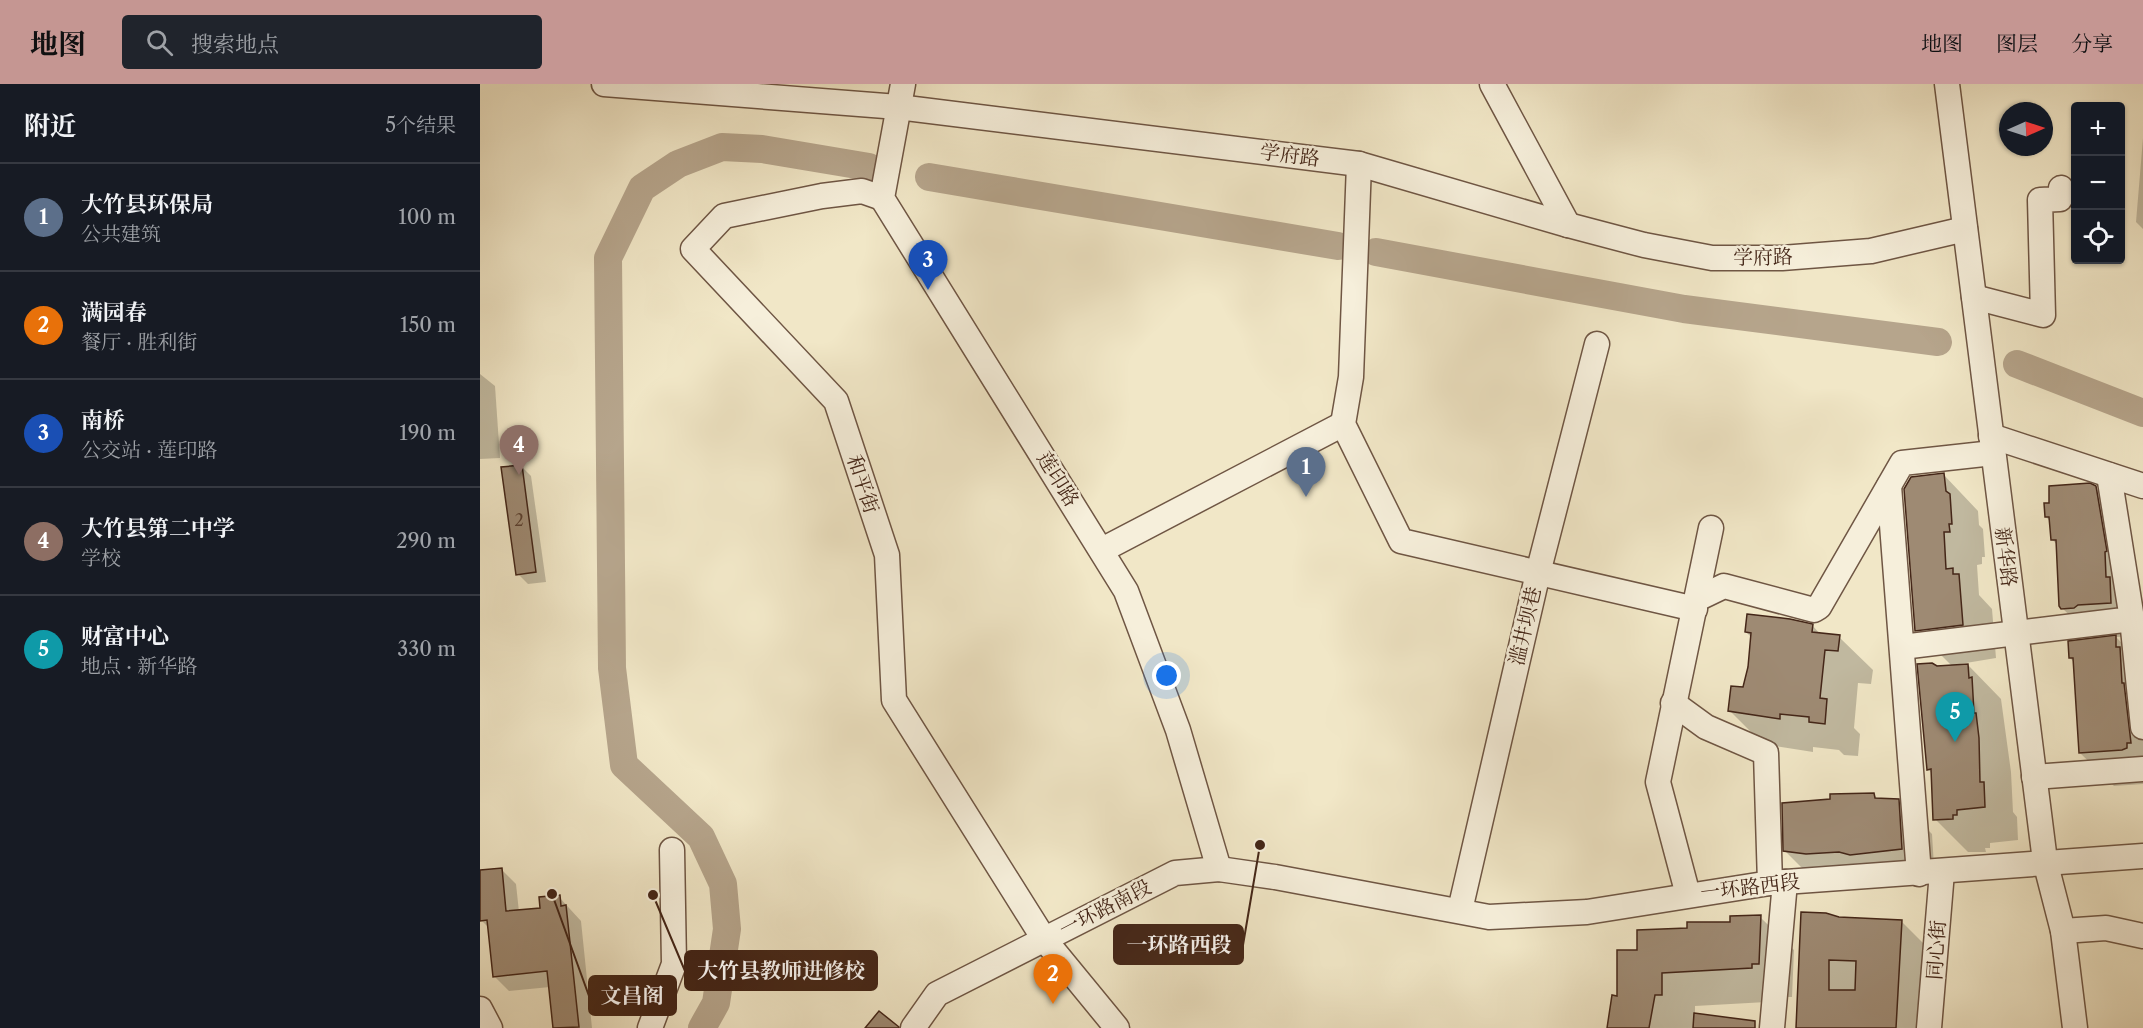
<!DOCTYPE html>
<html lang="zh">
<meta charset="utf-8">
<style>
:root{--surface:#171b24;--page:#20242c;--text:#f1f3f6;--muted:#9ea1a6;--line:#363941;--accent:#c59692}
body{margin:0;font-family:"Libre Caslon Text","Noto Serif SC",serif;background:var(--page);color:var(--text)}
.controls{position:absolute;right:18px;top:18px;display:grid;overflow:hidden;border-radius:6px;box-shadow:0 2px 4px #0004}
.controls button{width:54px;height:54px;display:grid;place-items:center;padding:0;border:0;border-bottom:2px solid var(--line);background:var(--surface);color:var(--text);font:30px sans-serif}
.compass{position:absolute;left:1519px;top:18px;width:54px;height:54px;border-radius:50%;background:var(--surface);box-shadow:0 2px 4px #0004;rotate:87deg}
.you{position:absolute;left:687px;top:592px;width:21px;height:21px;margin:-15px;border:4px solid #fff;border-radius:50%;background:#1a73e8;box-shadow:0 0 0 9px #1a73e833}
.badge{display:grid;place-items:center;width:39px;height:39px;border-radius:50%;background:var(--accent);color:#fff;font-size:20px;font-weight:700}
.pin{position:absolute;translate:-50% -50px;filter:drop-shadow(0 2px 3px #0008)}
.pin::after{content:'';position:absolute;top:32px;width:21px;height:18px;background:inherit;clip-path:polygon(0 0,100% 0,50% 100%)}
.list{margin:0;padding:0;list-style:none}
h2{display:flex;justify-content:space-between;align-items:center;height:78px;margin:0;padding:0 24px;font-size:26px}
h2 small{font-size:20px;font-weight:400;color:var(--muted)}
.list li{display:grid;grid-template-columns:39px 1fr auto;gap:18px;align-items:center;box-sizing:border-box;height:108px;padding:0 24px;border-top:2px solid var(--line)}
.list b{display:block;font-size:22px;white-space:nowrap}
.list p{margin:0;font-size:20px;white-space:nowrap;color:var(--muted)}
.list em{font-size:20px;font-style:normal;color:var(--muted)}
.icon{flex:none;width:33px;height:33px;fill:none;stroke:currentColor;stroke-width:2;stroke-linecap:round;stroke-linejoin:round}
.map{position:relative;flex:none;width:1663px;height:944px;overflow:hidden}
header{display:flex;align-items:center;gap:36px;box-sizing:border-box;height:84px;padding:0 30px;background:var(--accent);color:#111}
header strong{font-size:28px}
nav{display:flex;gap:33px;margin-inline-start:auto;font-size:21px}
.search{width:420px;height:54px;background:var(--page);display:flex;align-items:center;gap:15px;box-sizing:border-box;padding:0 21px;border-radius:6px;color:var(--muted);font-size:22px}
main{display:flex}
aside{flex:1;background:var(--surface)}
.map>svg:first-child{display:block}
.shadow{fill:#0003}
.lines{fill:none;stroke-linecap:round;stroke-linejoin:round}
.river{stroke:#b6a58c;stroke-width:28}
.building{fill:#9e8a73;stroke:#442618;stroke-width:1.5;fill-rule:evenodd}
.minor-casing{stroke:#6f5644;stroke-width:27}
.minor{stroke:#f6efdb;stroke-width:24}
.labels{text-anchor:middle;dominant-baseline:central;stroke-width:5;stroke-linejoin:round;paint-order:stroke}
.number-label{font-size:16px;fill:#5a3f2f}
.street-label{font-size:20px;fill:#442618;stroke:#f6efdb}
.leader{fill:none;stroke:#442618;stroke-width:2}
.callout-dot{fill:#442618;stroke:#f6efdb;stroke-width:2}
.callout{fill:#442618;stroke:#442618;stroke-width:2}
.callout-label{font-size:21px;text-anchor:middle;font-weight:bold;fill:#fff}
</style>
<header>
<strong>地图</strong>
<div class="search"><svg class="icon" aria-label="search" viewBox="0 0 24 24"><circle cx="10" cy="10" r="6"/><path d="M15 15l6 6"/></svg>搜索地点</div>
<nav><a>地图</a><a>图层</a><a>分享</a></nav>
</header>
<main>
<aside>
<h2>附近<small>5个结果</small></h2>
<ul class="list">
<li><span class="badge" style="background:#5c6f8a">1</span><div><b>大竹县环保局</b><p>公共建筑</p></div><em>100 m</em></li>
<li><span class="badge" style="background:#e8710a">2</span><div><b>满园春</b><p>餐厅 · 胜利街</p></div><em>150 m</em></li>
<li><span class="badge" style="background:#1a4fb4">3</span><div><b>南桥</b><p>公交站 · 莲印路</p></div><em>190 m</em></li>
<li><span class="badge" style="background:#8d6e63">4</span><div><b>大竹县第二中学</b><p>学校</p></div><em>290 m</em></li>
<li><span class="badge" style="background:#0f9aa8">5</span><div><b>财富中心</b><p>地点 · 新华路</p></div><em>330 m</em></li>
</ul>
</aside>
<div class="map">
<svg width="1663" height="944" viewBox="0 0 1663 944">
<rect width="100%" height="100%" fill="#f1e7c7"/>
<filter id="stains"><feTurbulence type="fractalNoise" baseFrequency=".00333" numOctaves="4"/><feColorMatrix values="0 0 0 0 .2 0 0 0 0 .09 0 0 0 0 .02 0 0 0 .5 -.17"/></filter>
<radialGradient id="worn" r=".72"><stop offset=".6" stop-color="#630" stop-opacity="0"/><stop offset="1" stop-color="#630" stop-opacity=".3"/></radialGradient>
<g class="shadow">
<polygon points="1663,54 1663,145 1656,138"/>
<polygon points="0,290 15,302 20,374 0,375"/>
<polygon points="41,382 51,392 66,498 48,500 38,490"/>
<polygon points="1463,390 1498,427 1499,441 1503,445 1505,473 1502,473 1502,480 1497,481 1499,511 1512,525 1516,574 1474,581 1488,581 1521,615 1531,688 1533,728 1537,733 1538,756 1510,759 1510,764 1505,764 1506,768 1488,768 1455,735 1452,689 1448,685 1439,581 1471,581 1436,546"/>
<polygon points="1615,403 1649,437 1659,500 1663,552 1636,553 1663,581 1663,700 1634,702 1600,669 1595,579 1590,574 1614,555 1580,522 1577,461 1572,455 1571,438 1566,433"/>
<polygon points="1332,541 1341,551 1359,553 1393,586 1391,600 1378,599 1374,644 1380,650 1378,672 1364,671 1359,666 1333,663 1333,668 1283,660 1250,627 1265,605 1272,554 1266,548"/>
<polygon points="1394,711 1398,715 1418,716 1452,750 1455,798 1405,803 1393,801 1338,800 1305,767"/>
<polygon points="21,785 36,800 39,828 62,825 79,813 101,837 112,944 74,944 70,903 29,907 15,893 9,844 1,836 0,788"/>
<polygon points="1280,833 1314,866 1312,913 1304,913 1305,917 1215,922 1215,931 1272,944 1128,944 1159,867 1208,845"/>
<polygon points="1359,835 1422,838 1455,871 1451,944 1318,944"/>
</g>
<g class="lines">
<g class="river">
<polyline points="449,93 858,162"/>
<polyline points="896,168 1204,225 1458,258"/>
<polyline points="1537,280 1663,329"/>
<polyline points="222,944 236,919 247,845 243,800 221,753 144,681 132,584 128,174 162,104 198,80 242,63 282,65 389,83"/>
</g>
</g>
<g class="building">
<polygon points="42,381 56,488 36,491 21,383"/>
<polygon points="1464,389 1466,407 1470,410 1472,440 1469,440 1470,448 1464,448 1466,485 1473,484 1473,490 1479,490 1483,541 1435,547 1424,405 1431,393"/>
<polygon points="1610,399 1616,402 1627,467 1625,468 1626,493 1630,493 1631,519 1598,521 1594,524 1581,525 1579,522 1576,456 1571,456 1569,433 1565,433 1564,419 1569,419 1569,402"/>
<polygon points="1267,530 1310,535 1333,540 1332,548 1360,551 1358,567 1345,566 1340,614 1347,615 1345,640 1329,638 1329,633 1300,630 1300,635 1248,627 1251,602 1263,603 1268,583 1271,549 1265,548"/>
<polygon points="1636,551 1636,563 1640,563 1642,599 1644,599 1651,659 1647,659 1647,664 1642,666 1599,669 1593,574 1589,574 1588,557"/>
<polygon points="1452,579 1457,582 1488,580 1489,594 1492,593 1494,629 1496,629 1499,654 1500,698 1504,698 1505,723 1477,726 1477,731 1473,731 1473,735 1453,736 1451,685 1447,686 1437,580"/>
<polygon points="1394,709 1395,714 1419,715 1422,765 1370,771 1359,768 1326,770 1303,767 1302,719 1350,715 1350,710"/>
<polygon points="22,784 26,827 60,824 59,813 80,811 81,822 86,821 99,943 73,944 67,887 13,893 7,836 0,837 0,786"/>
<path d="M 1321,828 L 1346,829 L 1359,833 L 1422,836 L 1416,944 L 1316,944 ZM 1349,876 L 1376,877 L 1375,906 L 1349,906 Z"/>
<polygon points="1281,831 1279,880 1272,880 1272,884 1182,889 1182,911 1175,911 1169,944 1127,944 1132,911 1137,912 1137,866 1157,866 1157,846 1207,844 1207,838 1250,838 1250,832"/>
<polygon points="399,927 419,943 419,944 385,944"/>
<polygon points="1214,929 1275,937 1275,944 1213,944"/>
</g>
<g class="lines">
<g class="minor-casing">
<g id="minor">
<polyline points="124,0 418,23 879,80 1088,141 1164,161 1232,174 1302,174 1391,167 1485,145"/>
<polyline points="423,0 402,114 646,507 698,646 739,785"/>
<polyline points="1012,0 1088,141"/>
<polyline points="1467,0 1565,777 1583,847 1595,944"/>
<polyline points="879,80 871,293 863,340 921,457 1215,525"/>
<polyline points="402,114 382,107 342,112 244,132 213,165 356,317 407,471 414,616 564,855 637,944"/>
<polyline points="1494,213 1563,231 1560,116 1580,115 1581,104"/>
<polyline points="1511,352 1663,402"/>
<polyline points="1409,402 1439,790"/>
<polyline points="622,466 863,340"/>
<polyline points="1217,515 1244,502 1334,526 1339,523 1422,379 1513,369"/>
<polyline points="1652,535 1663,643"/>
<polyline points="1422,563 1652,535 1629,391"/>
<polyline points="1193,619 1226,643 1286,669 1290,799"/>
<polyline points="1554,693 1663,685"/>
<polyline points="1208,811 1178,698 1231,444"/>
<polyline points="980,826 1058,489 1117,260"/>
<polyline points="1583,847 1626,844 1663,852"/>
<polyline points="0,925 10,944"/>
<polyline points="170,944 194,880 192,766"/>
<polyline points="433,944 457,910 695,789 739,785 795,793 1009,833 1107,828 1290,799 1663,772"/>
<polyline points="1292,944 1305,798"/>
<polyline points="1449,944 1462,788"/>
</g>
</g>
<use href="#minor" class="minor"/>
</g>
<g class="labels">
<g class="number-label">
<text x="39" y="436">2</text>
</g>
<g class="street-label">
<text transform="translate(810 71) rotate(7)">学府路</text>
<text transform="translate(1283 173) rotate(-1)">学府路</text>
<text transform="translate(578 395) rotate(58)">莲印路</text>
<text transform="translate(383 400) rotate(72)">和平街</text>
<text transform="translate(1526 473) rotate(83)">新华路</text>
<text transform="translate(1045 542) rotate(-77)">滥井坝巷</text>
<text transform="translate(1270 803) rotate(-7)">一环路西段</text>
<text transform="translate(625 824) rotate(-27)">一环路南段</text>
<text transform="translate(1456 866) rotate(-86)">同心街</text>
</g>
</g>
<path class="leader" d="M780 761L763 861M173 811L205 887M72 810L109 912"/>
<g class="callout-dot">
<circle cx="780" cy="761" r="6"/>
<circle cx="173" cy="811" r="6"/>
<circle cx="72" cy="810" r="6"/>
</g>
<g class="callout">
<rect x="634" y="841" width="129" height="39" rx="6"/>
<rect x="205" y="867" width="192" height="39" rx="6"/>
<rect x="109" y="892" width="87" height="39" rx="6"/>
</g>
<g class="callout-label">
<text x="699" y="868">一环路西段</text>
<text x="301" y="894">大竹县教师进修校</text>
<text x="152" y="919">文昌阁</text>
</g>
<rect width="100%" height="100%" filter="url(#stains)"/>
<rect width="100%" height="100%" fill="url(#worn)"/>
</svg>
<div class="controls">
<button>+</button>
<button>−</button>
<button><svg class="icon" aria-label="locate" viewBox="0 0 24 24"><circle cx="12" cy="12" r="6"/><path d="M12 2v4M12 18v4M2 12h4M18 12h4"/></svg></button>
</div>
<svg class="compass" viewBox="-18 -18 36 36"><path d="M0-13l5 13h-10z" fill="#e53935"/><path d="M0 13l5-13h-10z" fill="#9ea1a6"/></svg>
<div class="you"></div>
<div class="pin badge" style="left:826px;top:413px;background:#5c6f8a">1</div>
<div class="pin badge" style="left:573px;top:920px;background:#e8710a">2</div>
<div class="pin badge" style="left:448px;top:206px;background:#1a4fb4">3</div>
<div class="pin badge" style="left:39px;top:391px;background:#8d6e63">4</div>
<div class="pin badge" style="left:1475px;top:658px;background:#0f9aa8">5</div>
</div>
</main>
